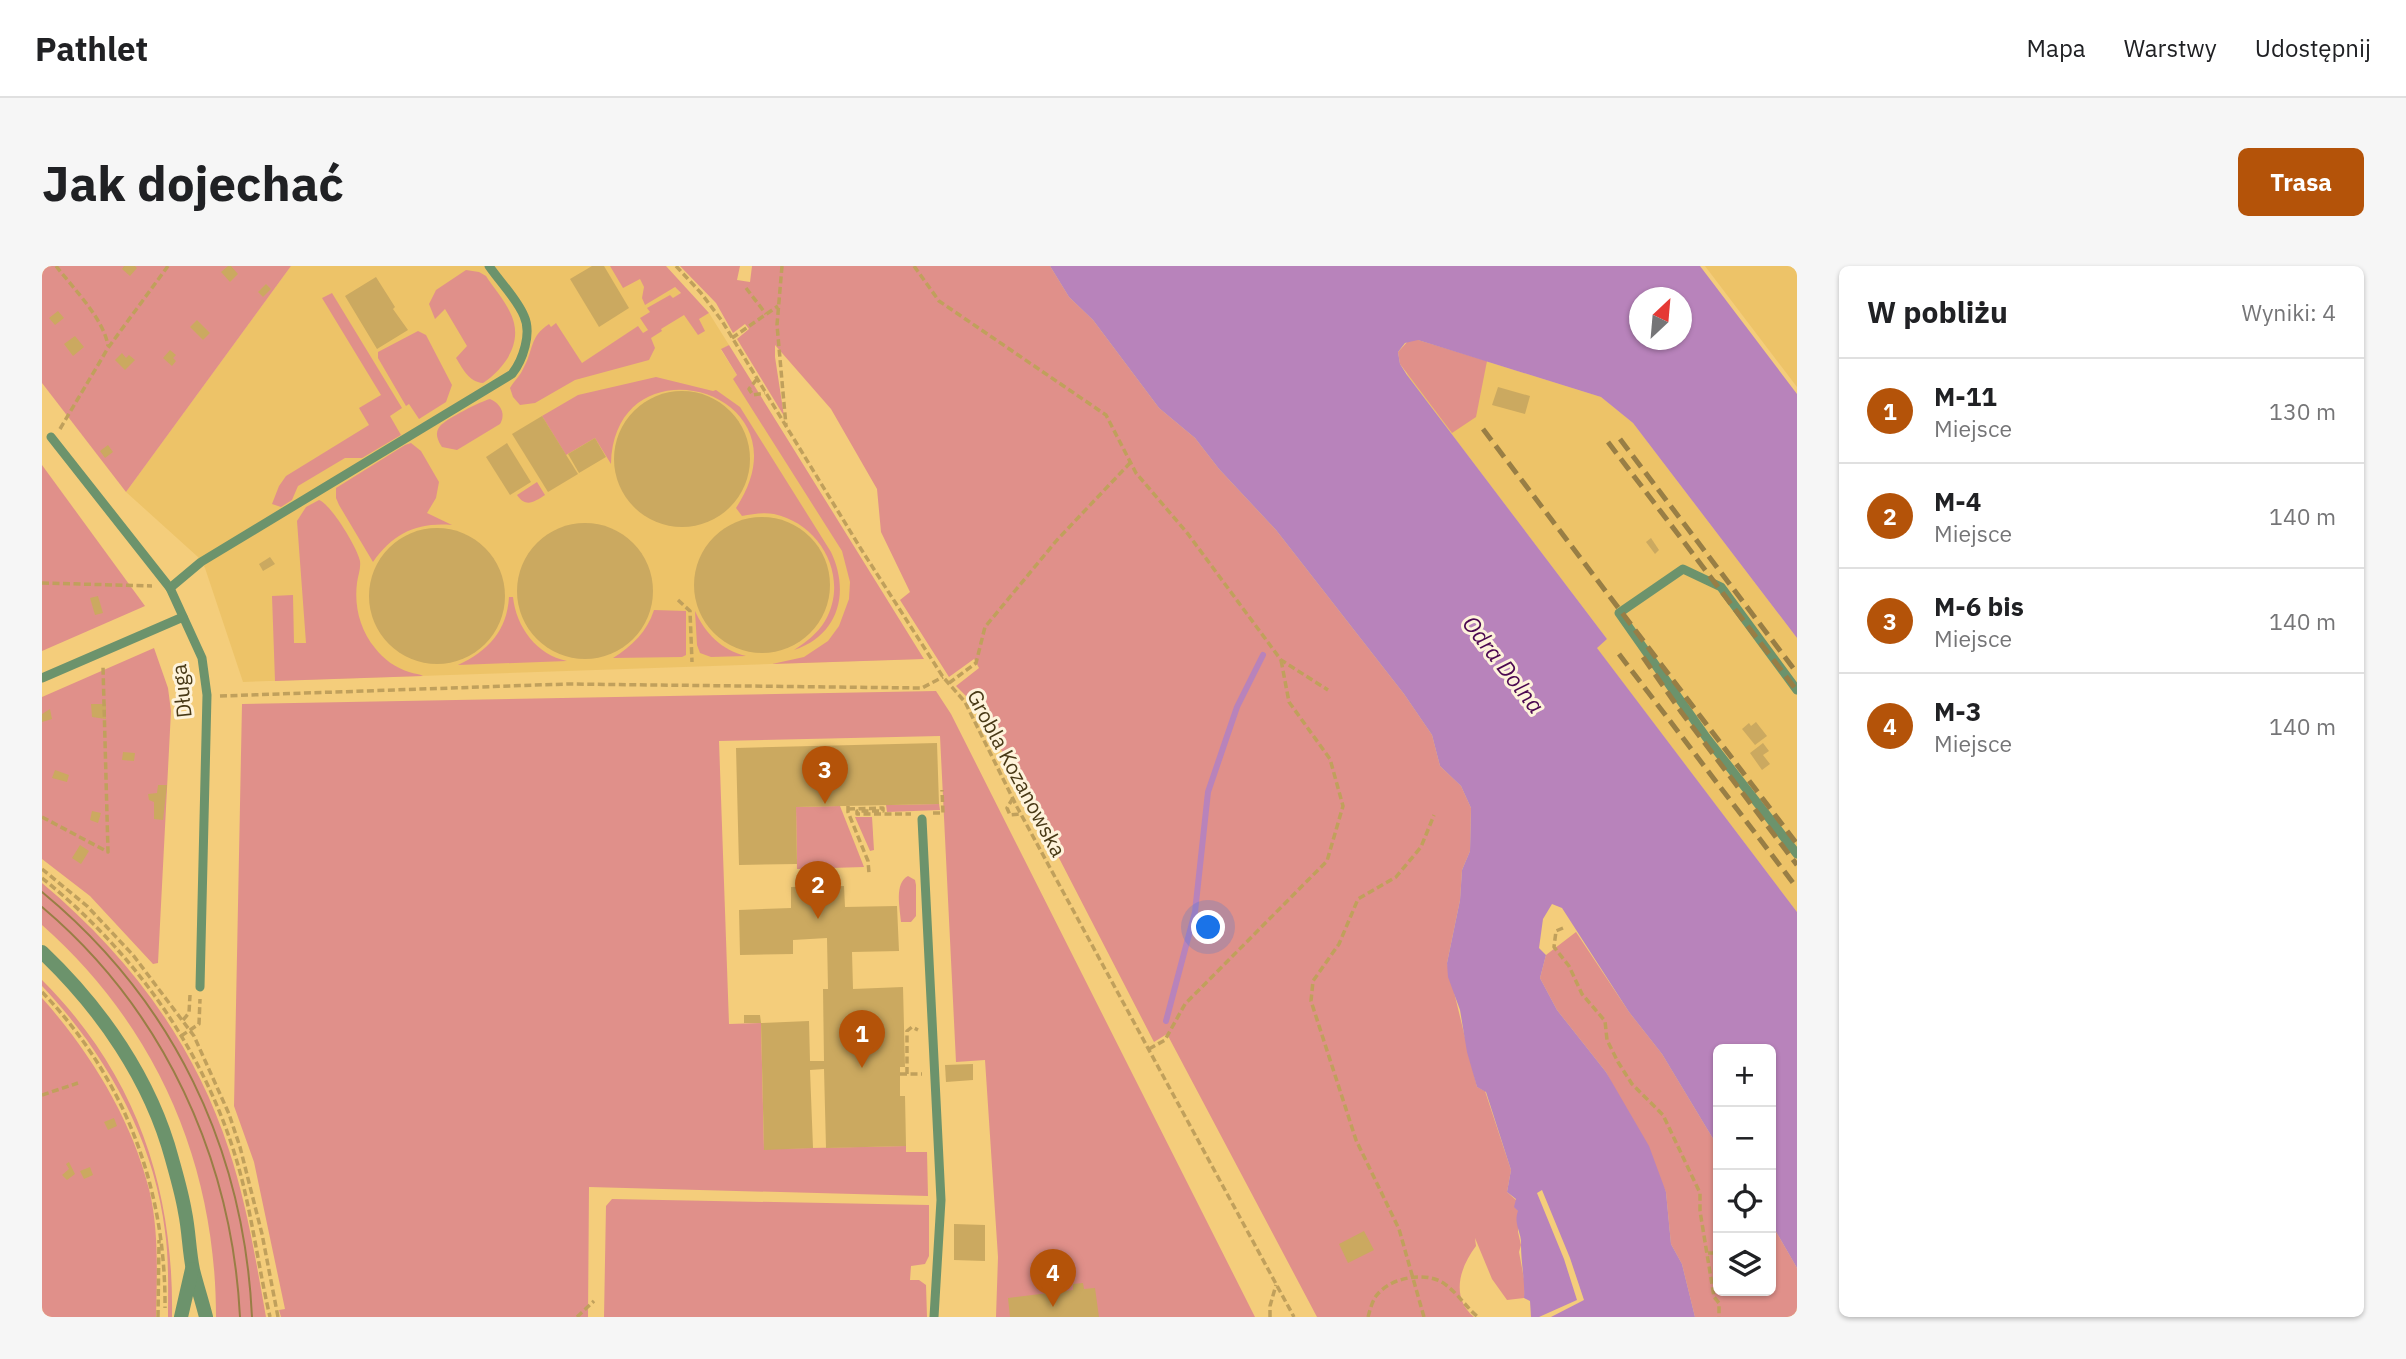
<!DOCTYPE html>
<html lang="pl">
<meta charset="utf-8">
<style>
:root{--surface:#fff;--page:#f6f6f6;--text:#202124;--muted:#757577;--line:#e0e0e0;--accent:#b45309}
body{margin:0;font-family:"IBM Plex Sans",sans-serif;background:var(--page);color:var(--text)}
.controls{position:absolute;right:21px;bottom:21px;display:grid;overflow:hidden;border-radius:10px;box-shadow:0 2px 5px #0004}
.controls button{width:63px;height:63px;display:grid;place-items:center;padding:0;border:0;border-bottom:2px solid var(--line);background:var(--surface);color:var(--text);font:35px sans-serif}
.compass{position:absolute;left:1587px;top:21px;width:63px;height:63px;border-radius:50%;background:var(--surface);box-shadow:0 2px 5px #0004;rotate:26deg}
.you{position:absolute;left:1167px;top:662px;width:24px;height:24px;margin:-18px;border:5px solid #fff;border-radius:50%;background:#1a73e8;box-shadow:0 0 0 10px #1a73e833}
.badge{display:grid;place-items:center;width:46px;height:46px;border-radius:50%;background:var(--accent);color:#fff;font-size:23px;font-weight:700}
.pin{position:absolute;translate:-50% -58px;filter:drop-shadow(0 2px 4px #0008)}
.pin::after{content:'';position:absolute;top:37px;width:24px;height:21px;background:inherit;clip-path:polygon(0 0,100% 0,50% 100%)}
.list{margin:0;padding:0;list-style:none}
h2{display:flex;justify-content:space-between;align-items:center;height:91px;margin:0;padding:0 28px;font-size:30px}
h2 small{font-size:23px;font-weight:400;color:var(--muted)}
.list li{display:grid;grid-template-columns:46px 1fr auto;gap:21px;align-items:center;box-sizing:border-box;height:105px;padding:0 28px;border-top:2px solid var(--line)}
.list b{display:block;font-size:26px;white-space:nowrap}
.list p{margin:0;font-size:23px;white-space:nowrap;color:var(--muted)}
.list em{font-size:23px;font-style:normal;color:var(--muted)}
.icon{flex:none;width:38px;height:38px;fill:none;stroke:currentColor;stroke-width:2;stroke-linecap:round;stroke-linejoin:round}
.map{position:relative;flex:none;width:1755px;height:1051px;overflow:hidden;border-radius:10px}
header{display:flex;align-items:center;gap:42px;box-sizing:border-box;height:98px;padding:0 35px;background:var(--surface);border-bottom:2px solid var(--line)}
header strong{font-size:33px}
nav{display:flex;gap:38px;margin-inline-start:auto;font-size:24px}
.intro{display:flex;align-items:center;justify-content:space-between;box-sizing:border-box;height:168px;padding:0 42px}
h1{margin:0;font-size:49px}
.button{padding:18px 32px;border-radius:10px;background:var(--accent);color:#fff;font-size:24px;font-weight:700}
main{display:flex;gap:42px;padding:0 42px}
aside{flex:1;background:var(--surface);border-radius:10px;box-shadow:0 2px 5px #0004}
.map>svg:first-child{display:block}
.built{fill:#edc368}
.green{fill:#e0908a}
.water{fill:#b883bb;fill-rule:evenodd}
.pier{fill:#f4cd7b}
.lines{fill:none;stroke-linecap:round;stroke-linejoin:round}
.stream{stroke:#b883bb;stroke-width:6}
.building{fill:#cba960}
.path{stroke:#c0a05c;stroke-width:3.5;stroke-dasharray:7 3.5;stroke-linecap:butt}
.service{stroke:#6c936c;stroke-width:9}
.tertiary{stroke:#6c936c;stroke-width:14}
.tram{stroke:#987e45;stroke-width:2}
.rail{stroke:#987e45;stroke-width:5;stroke-dasharray:14 7;stroke-linecap:butt}
.labels{text-anchor:middle;dominant-baseline:central;stroke-width:6;stroke-linejoin:round;paint-order:stroke}
.street-label{font-size:21px;fill:#483916;stroke:#fef3db}
.water-label{font-size:23px;font-style:italic;fill:#4b0750;stroke:#fef3db}
</style>
<header>
<strong>Pathlet</strong>
<nav><a>Mapa</a><a>Warstwy</a><a>Udostępnij</a></nav>
</header>
<div class="intro"><h1>Jak dojechać</h1><a class="button">Trasa</a></div>
<main>
<div class="map">
<svg width="1755" height="1051" viewBox="0 0 1755 1051">
<rect width="100%" height="100%" fill="#f4cd7b"/>
<g class="built">
<polygon points="249,0 614,0 660,51 667,47 687,79 679,84 875,393 201,416 163,302 156,291 84,226"/>
<polygon points="1663,0 1755,0 1755,121"/>
<polygon points="1376,74 1559,131 1591,157 1755,372 1755,646 1554,381 1565,373 1365,109"/>
</g>
<g class="green">
<polygon points="0,0 249,0 84,226 0,117"/>
<path d="M 568,0 L 624,0 L 667,47 L 657,53 L 663,65 L 656,69 L 642,49 L 619,63 L 620,65 L 609,72 L 613,82 L 607,94 L 533,114 L 493,137 L 478,139 L 471,131 L 468,122 C 472,115 478,110 481,103 C 492,84 487,71 507,58 L 509,61 L 514,57 L 540,97 L 596,60 L 601,67 L 606,64 L 598,52 L 608,46 L 605,42 L 628,29 L 631,32 L 639,27 L 633,21 L 603,39 L 600,32 L 602,21 L 598,13 L 581,22 Z"/>
<path d="M 638,0 L 698,0 L 695,14 L 708,16 L 710,0 L 1008,0 L 1027,31 L 1051,54 L 1117,142 L 1153,172 L 1177,203 L 1234,264 L 1362,428 L 1390,469 L 1398,500 L 1419,520 L 1429,542 L 1428,585 L 1420,604 L 1418,634 L 1405,697 L 1435,821 L 1443,825 L 1469,904 L 1465,926 L 1474,934 L 1476,945 L 1476,966 L 1479,979 L 1477,986 L 1483,1018 L 1482,1032 L 1465,1034 L 1450,1013 L 1433,972 L 1434,980 C 1418,1001 1408,1031 1432,1051 L 1275,1051 L 1125,768 L 1112,776 L 970,501 L 927,433 L 914,420 L 937,402 L 932,393 L 907,411 L 858,334 L 868,326 L 839,266 L 835,223 L 789,143 L 733,79 L 733,91 L 742,150 L 695,73 L 707,63 L 703,58 L 691,67 L 674,37 Z"/>
<path d="M 424,4 L 437,6 L 444,10 C 453,24 468,40 472,57 C 478,82 460,104 441,117 C 427,116 421,103 414,92 L 425,80 L 403,43 L 393,53 L 387,38 L 394,24 Z"/>
<polygon points="290,27 360,142 348,150 359,169 320,192 303,192 256,220 250,234 239,241 230,238 237,220 244,210 327,159 317,142 339,129 280,32"/>
<polygon points="376,65 384,69 410,119 404,136 377,153 367,138 364,140 336,92 336,86"/>
<polygon points="1367,74 1376,74 1445,95 1434,151 1410,167 1358,98 1356,86"/>
<polygon points="687,79 882,393 730,398 762,391 786,375 797,360 807,333 808,316 800,285 691,113 695,109 679,83"/>
<path d="M 614,111 L 671,125 L 674,124 L 698,141 L 789,286 C 808,326 797,369 752,384 C 764,376 775,368 783,355 C 808,312 779,258 732,248 C 722,246 710,248 700,250 L 694,242 C 772,124 572,69 569,198 L 553,172 L 524,189 L 500,150 L 536,129 Z"/>
<path d="M 448,133 C 459,138 464,148 458,158 L 415,184 L 400,181 C 396,175 392,167 398,160 C 404,153 439,135 448,133 Z"/>
<path d="M 369,177 L 379,185 L 397,216 L 394,232 L 385,247 L 410,259 C 376,256 351,267 331,296 L 297,239 L 294,232 L 294,222 L 363,179 Z"/>
<polygon points="0,199 103,340 0,385"/>
<path d="M 495,216 L 503,229 C 492,236 484,242 475,229 Z"/>
<path d="M 277,234 C 289,238 316,283 318,295 C 319,303 316,309 315,317 C 312,340 318,364 333,382 C 341,393 354,402 367,406 C 373,408 378,408 381,410 L 233,415 L 230,330 L 251,329 L 252,377 L 264,377 L 255,255 L 264,241 Z"/>
<path d="M 467,331 L 471,331 C 474,361 495,389 525,395 L 416,399 C 446,385 465,365 467,331 Z"/>
<path d="M 612,344 L 644,345 L 644,389 L 640,391 L 571,392 C 590,380 605,366 612,344 Z"/>
<path d="M 653,345 C 663,367 679,384 704,390 L 669,391 L 658,387 L 655,379 Z"/>
<polygon points="112,382 126,422 129,445 116,697 111,698 48,630 0,593 0,431"/>
<polygon points="894,425 909,448 1213,1051 954,1051 956,991 943,794 914,796 898,470 677,475 687,758 719,757 722,883 864,880 864,886 885,886 886,930 547,921 546,1051 239,1051 237,1044 243,1043 212,896 192,840 200,438"/>
<polygon points="897,538 898,544 845,546 844,539"/>
<polygon points="798,540 822,601 755,603 754,541"/>
<polygon points="813,551 830,551 832,584 828,585"/>
<path d="M 866,610 L 873,614 L 874,619 L 874,650 L 869,656 L 859,656 C 858,642 852,617 866,610 Z"/>
<path d="M 0,617 C 87,690 152,776 187,884 C 205,939 214,995 224,1051 L 174,1051 C 174,898 115,761 0,659 Z"/>
<polygon points="1534,666 1587,746 1620,788 1676,881 1676,1025 1729,1025 1729,957 1755,1002 1755,1051 1653,1051 1640,998 1629,978 1624,926 1564,806 1515,744 1498,712 1504,689"/>
<path d="M 0,714 C 94,808 132,921 130,1051 L 126,1051 C 126,1022 127,994 123,965 C 112,873 63,786 0,720 Z"/>
<path d="M 0,732 C 48,786 89,852 107,923 C 117,963 115,1009 114,1051 L 0,1051 Z"/>
<polygon points="570,933 887,939 887,990 883,998 869,1000 868,1014 877,1014 884,1019 885,1051 562,1051 564,940"/>
</g>
<path class="water" d="M 1008,0 L 1658,0 L 1755,128 L 1755,372 L 1591,157 L 1559,131 L 1376,74 L 1363,77 L 1356,86 L 1358,98 L 1365,109 L 1565,373 L 1555,382 L 1755,646 L 1755,1002 L 1729,957 L 1729,783 L 1676,783 L 1676,881 L 1620,788 L 1587,746 L 1520,642 L 1510,638 L 1501,653 L 1497,682 L 1504,689 L 1498,712 L 1515,744 L 1564,806 L 1607,880 L 1624,926 L 1629,978 L 1640,998 L 1653,1051 L 1489,1051 L 1488,1035 L 1482,1032 C 1483,1014 1479,997 1479,979 C 1480,967 1471,958 1476,945 L 1472,941 L 1474,933 L 1465,926 L 1469,904 L 1444,826 L 1435,821 L 1425,786 L 1418,744 L 1406,711 L 1405,697 L 1418,634 L 1420,604 L 1428,585 L 1429,542 L 1419,520 L 1398,500 L 1390,469 L 1362,428 L 1234,264 L 1177,203 L 1153,172 L 1117,142 L 1051,54 L 1027,31 ZM 1598,32 L 1640,32 L 1640,74 L 1598,74 Z"/>
<polygon class="pier" points="1500,924 1528,992 1542,1034 1509,1051 1497,1051 1535,1034 1522,993 1495,927"/>
<g class="lines">
<polyline class="stream" points="1124,755 1153,646 1166,526 1195,441 1221,389"/>
</g>
<g class="building">
<polygon points="82,0 93,0 95,2 88,10 80,3"/>
<polygon points="186,0 189,0 196,8 188,16 179,6"/>
<polygon points="550,0 562,0 587,42 557,61 528,13"/>
<polygon points="334,11 353,41 351,43 366,64 335,83 303,30"/>
<polygon points="224,18 229,23 221,31 216,26"/>
<polygon points="16,45 22,52 13,59 7,52"/>
<polygon points="155,54 168,67 161,74 148,61"/>
<polygon points="33,70 42,81 31,90 22,78"/>
<polygon points="128,84 134,89 131,92 134,95 130,100 121,92"/>
<polygon points="80,87 84,92 87,89 93,94 83,104 73,94"/>
<polygon points="1456,121 1488,130 1483,148 1450,139"/>
<circle cx="640" cy="193" r="68"/>
<polygon points="500,150 536,208 506,226 470,168"/>
<polygon points="553,172 564,191 537,207 526,188"/>
<polygon points="465,177 489,216 468,229 444,191"/>
<polygon points="66,179 71,186 63,192 58,185"/>
<circle cx="720" cy="319" r="68"/>
<circle cx="543" cy="325" r="68"/>
<circle cx="395" cy="330" r="68"/>
<polygon points="1609,272 1617,284 1613,288 1604,276"/>
<polygon points="228,291 233,298 221,305 217,298"/>
<polygon points="56,330 61,347 53,349 48,332"/>
<polygon points="49,438 64,438 64,453 50,451"/>
<polygon points="8,443 10,453 0,456 0,448"/>
<polygon points="1714,456 1725,470 1713,479 1700,463 1707,457 1709,460"/>
<polygon points="895,477 897,538 754,541 755,598 697,599 694,482"/>
<polygon points="1721,477 1727,485 1721,489 1728,498 1720,504 1708,487"/>
<polygon points="81,486 93,487 92,495 80,494"/>
<polygon points="13,504 27,509 25,516 10,512"/>
<polygon points="116,519 125,519 121,554 112,553 112,536 107,534 106,528 115,527"/>
<polygon points="50,545 59,547 56,557 48,554"/>
<polygon points="38,579 47,585 39,598 30,592"/>
<polygon points="802,620 803,641 855,640 857,685 810,686 811,723 861,721 863,801 858,801 858,830 863,830 864,880 784,882 782,803 768,804 771,882 722,884 719,757 767,755 768,795 782,795 781,723 786,723 785,672 751,674 751,688 698,689 697,644 749,642 749,621"/>
<polygon points="702,749 718,749 719,757 702,757"/>
<polygon points="931,798 931,814 904,816 903,799"/>
<polygon points="72,852 75,860 66,864 62,856"/>
<polygon points="27,896 33,908 25,914 20,909 27,903 24,898"/>
<polygon points="48,901 51,909 42,913 38,905"/>
<polygon points="912,958 943,959 943,995 912,994"/>
<polygon points="1322,965 1332,984 1306,997 1297,978"/>
<polygon points="1041,1017 1042,1023 1053,1022 1057,1051 968,1051 966,1032 1031,1024 1031,1018"/>
</g>
<g class="lines">
<g class="path">
<path d="M 14,0 C 31,22 62,53 66,80"/>
<polyline points="634,0 659,27 680,55 819,283 901,411 923,436 975,541 1252,1051"/>
<polyline points="740,0 735,59 744,160"/>
<polyline points="872,0 897,35 1064,149 1094,207 1146,268 1239,394 1286,424"/>
<polyline points="704,22 724,48"/>
<polyline points="690,72 736,40"/>
<polyline points="715,113 707,123 711,129 723,127"/>
<polyline points="18,163 66,82 126,0"/>
<polyline points="0,317 110,320"/>
<polyline points="636,334 648,345 650,396"/>
<polyline points="907,417 934,397 943,361 1015,274 1088,197"/>
<polyline points="178,430 525,418 880,422 901,411"/>
<polyline points="971,532 965,542 968,549 978,548"/>
<polyline points="806,540 806,546 826,595 827,607"/>
<polyline points="806,543 841,542 841,545 815,545 815,548 869,548"/>
<polyline points="891,547 901,547 900,524"/>
<polyline points="0,551 66,586 61,401"/>
<polyline points="0,603 45,640 91,689 152,770 187,848 198,881 220,968 236,1051"/>
<path d="M 0,612 C 95,688 168,792 199,910 C 211,956 217,1004 228,1051"/>
<polyline points="1521,662 1514,665 1512,681 1527,700 1540,728 1563,755 1565,774 1576,796 1590,818 1621,849 1658,927 1658,945 1672,1031 1677,1037 1677,1051"/>
<path d="M 0,726 C 83,812 124,923 123,1042"/>
<polyline points="141,754 147,747 148,729"/>
<polyline points="139,770 157,758 158,733"/>
<polyline points="1107,783 1123,774 1143,738 1285,595 1301,540 1288,493 1247,436 1239,394"/>
<polyline points="858,808 880,808"/>
<polyline points="865,808 865,765 870,761 876,764"/>
<polyline points="0,829 36,817"/>
<polyline points="1666,987 1676,987"/>
<polyline points="116,1051 117,974"/>
<polyline points="535,1051 552,1035"/>
<polyline points="1228,1051 1228,1040 1234,1019"/>
<path d="M 1326,1051 C 1328,1044 1330,1036 1334,1030 C 1348,1011 1386,1004 1404,1019 C 1416,1028 1424,1041 1436,1051"/>
<polyline points="1382,1051 1357,963 1314,874 1269,735 1271,715 1297,678 1316,633 1354,611 1379,581 1392,549"/>
</g>
<g class="service">
<polyline points="9,171 128,322 160,392 165,429 158,721"/>
<path d="M 128,322 L 159,296 L 470,108 C 481,94 490,67 482,50 C 475,33 458,16 447,0"/>
<polyline points="0,412 141,351"/>
<polyline points="1755,424 1679,321 1641,303 1577,347 1664,471 1755,588"/>
<polyline points="880,553 899,934 892,1051"/>
</g>
<g class="tertiary">
<path d="M 0,686 C 59,742 109,814 130,893 C 135,911 140,928 143,946 C 147,965 147,985 151,1004 C 155,1020 160,1035 164,1051"/>
<polyline points="139,1051 150,1003"/>
</g>
<g class="tram">
<path d="M 0,626 C 131,734 202,882 210,1051"/>
<path d="M 0,641 C 122,744 190,893 198,1051"/>
</g>
<g class="rail">
<polyline points="1441,163 1755,578"/>
<polyline points="1578,173 1755,407"/>
<polyline points="1566,176 1755,425"/>
<polyline points="1577,388 1755,622"/>
<polyline points="1601,391 1640,447 1755,599"/>
</g>
</g>
<g class="labels">
<g class="street-label">
<text transform="translate(139 425) rotate(-96)">Długa</text>
<text transform="translate(975 507) rotate(62)">Grobla Kozanowska</text>
</g>
<g class="water-label">
<text transform="translate(1462 398) rotate(52)">Odra Dolna</text>
</g>
</g>
</svg>
<div class="controls">
<button>+</button>
<button>−</button>
<button><svg class="icon" aria-label="locate" viewBox="0 0 24 24"><circle cx="12" cy="12" r="6"/><path d="M12 2v4M12 18v4M2 12h4M18 12h4"/></svg></button>
<button><svg class="icon" aria-label="layers" viewBox="0 0 24 24"><path d="M12 4l9 5-9 5-9-5zM3 14l9 5 9-5"/></svg></button>
</div>
<svg class="compass" viewBox="-18 -18 36 36"><path d="M0-13l5 13h-10z" fill="#e53935"/><path d="M0 13l5-13h-10z" fill="#757577"/></svg>
<div class="you"></div>
<div class="pin badge" style="left:820px;top:802px">1</div>
<div class="pin badge" style="left:776px;top:653px">2</div>
<div class="pin badge" style="left:783px;top:538px">3</div>
<div class="pin badge" style="left:1011px;top:1041px">4</div>
</div>
<aside>
<h2>W pobliżu<small>Wyniki: 4</small></h2>
<ul class="list">
<li><span class="badge">1</span><div><b>M-11</b><p>Miejsce</p></div><em>130 m</em></li>
<li><span class="badge">2</span><div><b>M-4</b><p>Miejsce</p></div><em>140 m</em></li>
<li><span class="badge">3</span><div><b>M-6 bis</b><p>Miejsce</p></div><em>140 m</em></li>
<li><span class="badge">4</span><div><b>M-3</b><p>Miejsce</p></div><em>140 m</em></li>
</ul>
</aside>
</main>
